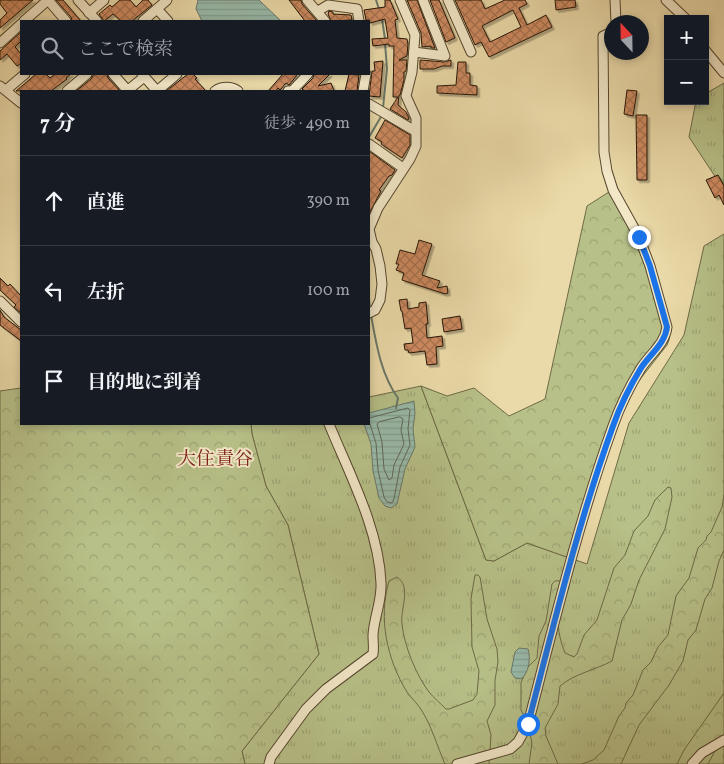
<!DOCTYPE html>
<html lang="ja">
<meta charset="utf-8">
<style>
:root{--surface:#171b24;--page:#242831;--text:#f1f3f6;--muted:#9ea1a6;--line:#363941}
body{margin:0;font-family:Vollkorn,"Noto Serif JP",serif;background:var(--page);color:var(--text)}
.controls{position:absolute;right:15px;top:15px;display:grid;overflow:hidden;border-radius:0px;box-shadow:0 2px 8px #0003}
.controls button{width:45px;height:45px;display:grid;place-items:center;padding:0;border:0;border-bottom:1px solid var(--line);background:var(--surface);color:var(--text);font:25px sans-serif}
.compass{position:absolute;left:604px;top:15px;width:45px;height:45px;border-radius:50%;background:var(--surface);box-shadow:0 2px 8px #0003;rotate:338deg}
.stop{position:absolute;width:15px;height:15px;margin:-11px;border:4px solid #1a73e8;border-radius:50%;background:#fff}
.stop.end{background:#1a73e8;border-color:#fff;box-shadow:0 1px 5px #0008}
.list{margin:0;padding:0;list-style:none}
h2{display:flex;justify-content:space-between;align-items:center;height:65px;margin:0;padding:0 20px;font-size:21px}
h2 small{font-size:16px;font-weight:400;color:var(--muted)}
.list li{display:grid;grid-template-columns:32px 1fr auto;gap:15px;align-items:center;box-sizing:border-box;height:90px;padding:0 20px;border-top:1px solid var(--line)}
.list b{display:block;font-size:19px;white-space:nowrap}
.list em{font-size:16px;font-style:normal;color:var(--muted)}
.icon{flex:none;width:28px;height:28px;fill:none;stroke:currentColor;stroke-width:2;stroke-linecap:round;stroke-linejoin:round}
.map{position:relative;flex:none;width:724px;height:764px;overflow:hidden}
.search{position:absolute;background:var(--surface);box-shadow:0 2px 8px #0003;left:20px;top:20px;width:350px;height:55px;display:flex;align-items:center;gap:12px;box-sizing:border-box;padding:0 18px;border-radius:0px;color:var(--muted);font-size:19px}
.panel{position:absolute;background:var(--surface);box-shadow:0 2px 8px #0003;left:20px;top:90px;width:350px;height:335px;border-radius:0px}
.map>svg:first-child{display:block}
.grass{fill:url(#grass-tufts);stroke:#6d6a46}
.forest{fill:url(#forest-crowns);stroke:#6d6a46}
.water{fill:url(#water-rules);stroke:#697868}
.lines{fill:none;stroke-linecap:round;stroke-linejoin:round}
.shore{stroke:#5e6758;stroke-width:1}
.stream{stroke:#697868;stroke-width:2}
.building{fill:url(#building-cross-hatch);stroke:#231405;fill-rule:evenodd;filter:url(#shadow)}
.minor-casing{stroke:#55462e;stroke-width:11}
.minor{stroke:#f2e7c7;stroke-width:9}
.route{stroke:#1a73e8;stroke-width:6}
.labels{text-anchor:middle;dominant-baseline:central;stroke-width:4;stroke-linejoin:round;paint-order:stroke}
.neighbourhood-label{font-size:19px;fill:#7a1f14;stroke:#f2e7c7}
</style>
<div class="map">
<svg width="724" height="764" viewBox="0 0 724 764">
<defs>
<pattern id="grass-tufts" width="24" height="20" patternUnits="userSpaceOnUse" patternTransform="scale(1.25)"><rect width="24" height="20" fill="#b7c088"/><path d="M3 7l-1-3M5 7V3M7 7l1-3M15 17l-1-3M17 17v-4M19 17l1-3" fill="none" stroke="#9da474"/></pattern>
<pattern id="forest-crowns" width="20" height="18" patternUnits="userSpaceOnUse" patternTransform="scale(1.25)"><rect width="20" height="18" fill="#b7c088"/><path d="M2 6a3 3 0 1 1 6 0M12 15a3 3 0 1 1 6 0" fill="none" stroke="#9da474"/></pattern>
<pattern id="water-rules" width="6" height="5" patternUnits="userSpaceOnUse" patternTransform="scale(1.25)"><rect width="6" height="5" fill="#98baaa"/><path d="M0 2.5h6" fill="none" stroke="#839f91"/></pattern>
<pattern id="building-cross-hatch" width="8" height="8" patternUnits="userSpaceOnUse" patternTransform="scale(1.25)"><rect width="8" height="8" fill="#cd8a61"/><path d="M0 0l8 8M0 8l8-8" fill="none" stroke="#a6704e"/></pattern>
<filter id="shadow"><feDropShadow dx="2.5" dy="2.5" stdDeviation="0" flood-color="#0004"/></filter>
</defs>
<rect width="100%" height="100%" fill="#ebdaa9"/>
<filter id="stains"><feTurbulence type="fractalNoise" baseFrequency=".004" numOctaves="4"/><feColorMatrix values="0 0 0 0 .2 0 0 0 0 .09 0 0 0 0 .02 0 0 0 .5 -.17"/></filter>
<radialGradient id="worn" r=".72"><stop offset=".6" stop-color="#630" stop-opacity="0"/><stop offset="1" stop-color="#630" stop-opacity=".3"/></radialGradient>
<g class="grass">
<polygon points="724,83 724,190 689,137 696,101 705,101 705,94"/>
<polygon points="724,234 724,764 245,764 242,751 319,654 288,525 266,486 252,434 251,424 369,424 369,397 421,386 486,560 494,561 527,543 587,564 629,423 684,335 704,246"/>
</g>
<g class="forest">
<polygon points="612,190 619,207 652,274 670,329 669,340 667,345 630,392 603,454 575,560 527,543 494,561 486,560 421,386 447,396 474,388 509,416 545,399 587,206"/>
<polygon points="21,388 21,424 251,424 252,434 266,486 288,525 319,654 242,751 245,764 0,764 0,391"/>
<path d="M 668,487 L 671,488 L 672,497 L 665,529 L 639,580 L 631,604 L 622,620 L 612,661 C 595,670 574,674 560,686 L 558,704 L 545,728 L 546,736 L 558,764 L 529,764 L 532,743 L 526,715 L 523,714 L 521,710 L 521,683 L 527,668 L 537,658 L 539,636 L 546,621 L 552,584 L 555,581 C 561,580 566,582 569,587 C 567,596 561,602 559,609 C 556,623 560,641 565,653 L 574,657 L 577,654 L 584,635 L 597,620 L 614,568 L 625,555 L 634,531 L 648,516 L 655,500 Z"/>
<polygon points="724,495 724,550 719,561 712,588 705,599 696,630 688,640 683,661 669,685 639,725 621,764 582,764 593,760 604,750 619,716 625,708 626,703 633,695 643,670 651,662 658,647 668,635 676,596 689,578 698,548 706,540 707,536 711,532 722,507"/>
<path d="M 475,575 L 478,575 L 480,577 L 487,619 L 497,649 L 498,662 L 495,680 L 495,705 L 487,721 L 491,735 L 489,764 L 445,764 C 437,746 432,727 422,711 C 418,704 412,699 407,692 C 387,660 378,618 389,581 L 397,577 C 412,587 400,608 402,624 C 404,645 416,675 429,692 C 434,698 440,703 446,709 L 449,709 L 473,700 L 477,694 L 479,671 L 472,647 L 471,599 Z"/>
<polygon points="724,693 724,734 708,764 677,764 684,750"/>
</g>
<g class="water">
<polygon points="198,0 259,0 281,21 202,21 196,9"/>
<polygon points="414,401 415,413 413,429 415,447 405,469 397,504 391,508 385,506 379,498 373,471 371,444 364,424 369,424 369,413"/>
<path d="M 519,648 L 528,649 C 531,658 529,673 521,679 L 515,678 L 511,672 L 515,652 Z"/>
</g>
<g class="lines">
<g class="shore">
<polygon points="400,417 403,419 401,430 404,444 394,465 392,478 389,480 384,469 382,442 377,424 379,422"/>
<polyline points="369,418 408,408 410,410 408,429 410,445 400,467 394,499 392,503 387,502 384,497 378,470 376,443 369,421"/>
</g>
<g class="stream">
<polyline points="376,0 379,9"/>
<polyline points="382,19 385,39"/>
<polyline points="383,108 387,69 385,43"/>
<polyline points="369,137 382,115"/>
<polyline points="369,299 370,308"/>
<path d="M 371,315 C 376,343 381,375 398,398 L 396,408"/>
</g>
</g>
<g class="building">
<polygon points="0,0 33,0 0,28 0,20 7,13 0,4"/>
<polygon points="56,0 63,0 81,21 72,21 71,17"/>
<polygon points="120,0 130,0 136,7 143,0 148,0 152,5 132,21 121,21 113,14 104,21 99,14 110,5 112,7"/>
<polygon points="289,0 301,0 302,4 317,21 305,21"/>
<polygon points="385,0 390,0 398,19 395,20 397,38 407,39 408,44 407,56 399,60 407,60 406,71 404,72 404,80 400,95 399,95 398,105 406,112 409,118 408,120 390,109 398,97 393,97 394,46 389,46 389,44 373,46 372,39 388,38 385,19 370,23 369,20 366,20 364,10 385,7"/>
<polygon points="407,0 417,0 435,48 431,48 431,46 422,47 421,33"/>
<polygon points="430,0 439,0 455,38 446,42"/>
<path d="M 455,0 L 481,0 L 485,9 L 505,0 L 525,0 L 527,4 L 519,8 L 527,25 L 546,15 L 552,27 L 489,57 L 481,42 L 475,45 ZM 513,10 L 521,27 L 490,42 L 482,26 Z"/>
<polygon points="555,0 575,0 576,7 556,10"/>
<polygon points="329,11 333,12 333,14 351,15 352,20 331,21 328,14"/>
<polygon points="21,32 21,41 15,47 21,54 21,63 17,66 7,54 0,60 0,51"/>
<polygon points="420,60 444,62 451,60 451,66 442,66 434,69 420,69"/>
<polygon points="383,61 380,97 369,96 372,71 375,71 374,62"/>
<polygon points="458,62 466,62 466,73 470,73 470,85 477,86 477,95 437,93 437,86 456,85"/>
<polygon points="36,74 46,74 50,78 55,74 71,74 66,78 67,79 51,91 16,91"/>
<polygon points="94,74 107,74 108,78 120,91 76,91 91,79"/>
<polygon points="188,74 193,74 197,78 195,79 206,91 166,91"/>
<polygon points="283,74 298,74 289,85 286,83 280,90 278,88 276,91 268,91"/>
<polygon points="314,74 330,74 318,86 331,83 334,91 305,91 302,89 313,78"/>
<polygon points="349,74 359,75 357,91 345,91"/>
<polygon points="627,90 637,91 633,116 624,114"/>
<polygon points="636,115 647,115 647,180 637,180"/>
<polygon points="385,120 410,135 410,145 402,158 381,144 382,142 375,138"/>
<polygon points="369,151 395,170 392,175 389,176 379,190 381,191 369,214"/>
<polygon points="718,175 724,186 724,205 719,195 715,198 706,180"/>
<polygon points="419,240 432,244 422,275 440,281 437,288 447,286 448,293 445,294 402,280 404,273 396,270 399,264 396,264 400,250 415,254"/>
<polygon points="0,278 8,286 10,284 21,296 21,313 14,307 16,305 0,290"/>
<polygon points="407,299 408,309 419,307 419,303 426,302 428,324 426,324 427,338 442,336 443,346 436,347 437,364 427,365 425,351 409,353 408,350 405,350 404,344 413,343 411,328 405,329 402,311 401,311 399,300"/>
<polygon points="0,310 4,317 21,330 21,341 0,325"/>
<polygon points="460,316 462,329 444,332 442,319"/>
</g>
<g class="lines">
<g class="minor-casing">
<g id="minor">
<polyline points="48,0 66,21"/>
<polyline points="78,0 97,21"/>
<polyline points="307,0 325,21"/>
<polyline points="448,0 471,52"/>
<polyline points="615,0 616,22"/>
<polyline points="666,0 686,19"/>
<polyline points="157,9 168,21"/>
<polyline points="318,11 328,5 357,9 359,21"/>
<polyline points="89,13 104,0"/>
<polyline points="24,21 48,0"/>
<polyline points="143,21 167,0"/>
<polyline points="0,43 21,24"/>
<polyline points="705,50 724,73"/>
<polyline points="414,52 445,56 423,0"/>
<polyline points="113,74 128,91"/>
<polyline points="142,74 157,91"/>
<polyline points="0,86 21,103"/>
<polyline points="6,90 25,74"/>
<polyline points="67,91 87,74"/>
<polyline points="127,91 144,77"/>
<polyline points="157,91 177,74"/>
<path d="M 215,91 C 221,86 232,86 238,91"/>
<polyline points="288,91 292,91 308,74"/>
<polyline points="363,91 366,74"/>
<polyline points="369,104 415,131"/>
<polyline points="369,144 403,168"/>
<polyline points="0,301 21,322"/>
<polyline points="369,313 375,310 380,300 382,284 380,266 376,249 372,242 369,229 378,208 410,159 416,146 416,118 406,96 412,72 415,35 400,0"/>
<path d="M 269,764 L 271,757 L 306,709 L 326,689 L 373,654 C 374,647 373,642 373,635 C 374,617 382,601 381,583 C 379,529 349,473 329,424"/>
<path d="M 457,764 L 510,749 L 518,742 L 528,724 C 554,624 578,523 613,426 C 620,406 630,386 641,368 C 650,354 665,344 667,327 L 650,266 L 639,237 L 613,190 L 607,171 L 604,152 L 603,36 L 612,32"/>
<polyline points="692,764 702,753 724,740"/>
</g>
</g>
<use href="#minor" class="minor"/>
</g>
<g class="lines">
<path class="route" d="M 528,724 C 554,624 578,523 613,426 C 620,406 630,386 641,368 C 650,354 665,344 667,327 L 650,266 L 639,237"/>
</g>
<g class="labels">
<g class="neighbourhood-label">
<text x="215" y="460">大住責谷</text>
</g>
</g>
<rect width="100%" height="100%" filter="url(#stains)"/>
<rect width="100%" height="100%" fill="url(#worn)"/>
</svg>
<div class="controls">
<button>+</button>
<button>−</button>
</div>
<svg class="compass" viewBox="-18 -18 36 36"><path d="M0-13l5 13h-10z" fill="#e53935"/><path d="M0 13l5-13h-10z" fill="#9ea1a6"/></svg>
<div class="stop" style="left:528px;top:724px"></div>
<div class="stop end" style="left:639px;top:237px"></div>
<div class="search"><svg class="icon" aria-label="search" viewBox="0 0 24 24"><circle cx="10" cy="10" r="6"/><path d="M15 15l6 6"/></svg>ここで検索</div>
<section class="panel">
<h2>7 分<small>徒歩 · 490 m</small></h2>
<ul class="list">
<li><svg class="icon" aria-label="ahead" viewBox="0 0 24 24"><path d="M12 20V5M6 11l6-6 6 6"/></svg><div><b>直進</b></div><em>390 m</em></li>
<li><svg class="icon" aria-label="left" viewBox="0 0 24 24"><path d="M17 20v-9H6M10 6l-5 5 5 5"/></svg><div><b>左折</b></div><em>100 m</em></li>
<li><svg class="icon" aria-label="arrive" viewBox="0 0 24 24"><path d="M6 21V4h12l-3 4 3 4H6"/></svg><div><b>目的地に到着</b></div></li>
</ul>
</section>
</div>
